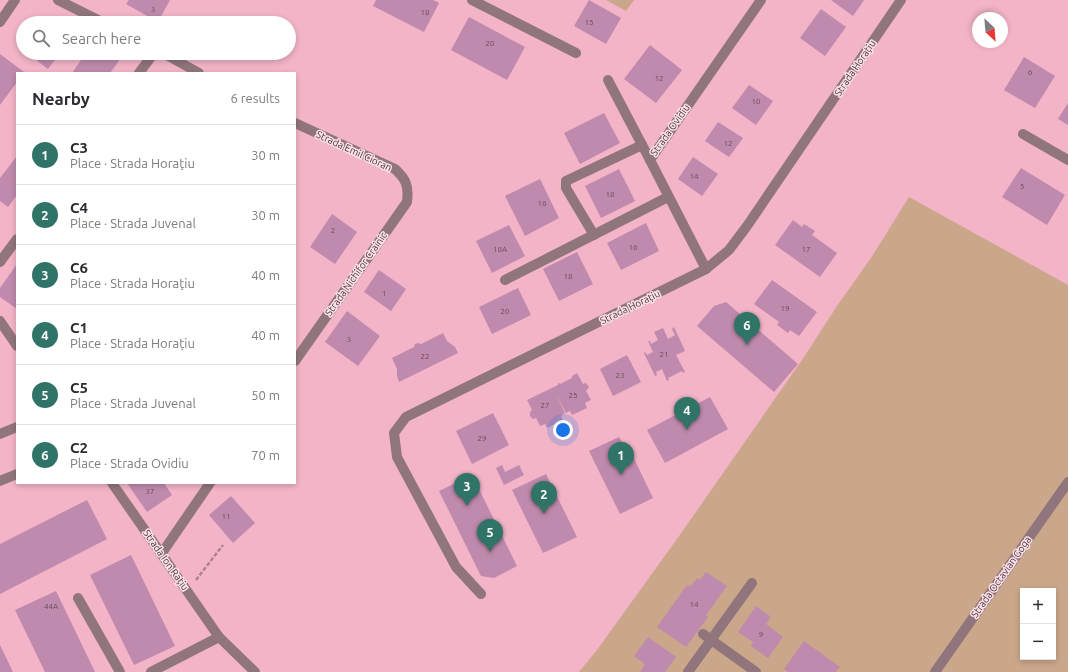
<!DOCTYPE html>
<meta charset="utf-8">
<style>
:root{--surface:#fff;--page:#f2f2f3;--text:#2b2b33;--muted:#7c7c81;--line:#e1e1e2;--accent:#2f7467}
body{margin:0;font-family:Ubuntu,sans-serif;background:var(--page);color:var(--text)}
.controls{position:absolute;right:12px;bottom:12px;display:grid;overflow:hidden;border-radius:0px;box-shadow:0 2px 6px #0003}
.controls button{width:36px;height:36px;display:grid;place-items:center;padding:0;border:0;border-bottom:1px solid var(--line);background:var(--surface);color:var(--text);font:20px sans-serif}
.compass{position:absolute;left:972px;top:12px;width:36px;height:36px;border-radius:50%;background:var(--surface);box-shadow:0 2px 6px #0003;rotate:154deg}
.you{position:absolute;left:563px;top:430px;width:14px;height:14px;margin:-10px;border:3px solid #fff;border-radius:50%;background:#1a73e8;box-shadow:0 0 0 6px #1a73e833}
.badge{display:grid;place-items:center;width:26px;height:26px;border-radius:50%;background:var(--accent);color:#fff;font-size:13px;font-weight:700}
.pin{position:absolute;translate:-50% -33px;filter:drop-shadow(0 1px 2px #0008)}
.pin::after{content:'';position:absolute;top:21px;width:14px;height:12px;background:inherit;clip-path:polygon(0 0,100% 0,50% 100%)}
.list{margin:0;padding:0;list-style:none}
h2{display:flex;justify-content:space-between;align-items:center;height:52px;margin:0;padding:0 16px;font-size:17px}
h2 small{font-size:13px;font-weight:400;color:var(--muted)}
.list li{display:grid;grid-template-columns:26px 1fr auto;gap:12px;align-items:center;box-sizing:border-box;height:60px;padding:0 16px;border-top:1px solid var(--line)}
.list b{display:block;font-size:15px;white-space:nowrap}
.list p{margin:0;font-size:13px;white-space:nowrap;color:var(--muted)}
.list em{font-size:13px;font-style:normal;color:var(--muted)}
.icon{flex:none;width:22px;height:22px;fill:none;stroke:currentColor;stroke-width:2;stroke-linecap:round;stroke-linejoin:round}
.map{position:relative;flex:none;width:1068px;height:672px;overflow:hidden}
.search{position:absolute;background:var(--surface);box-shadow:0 2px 6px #0003;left:16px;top:16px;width:280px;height:44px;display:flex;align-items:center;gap:10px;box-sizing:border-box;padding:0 14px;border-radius:22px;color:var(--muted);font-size:15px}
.panel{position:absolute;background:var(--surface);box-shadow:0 2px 6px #0003;left:16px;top:72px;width:280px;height:412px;border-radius:0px}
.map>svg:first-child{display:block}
.green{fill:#caa68a;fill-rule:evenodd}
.building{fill:#bf8aad}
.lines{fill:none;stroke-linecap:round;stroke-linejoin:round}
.path{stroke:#b0818f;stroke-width:2.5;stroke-dasharray:4 2;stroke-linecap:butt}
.minor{stroke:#90757c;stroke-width:10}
.labels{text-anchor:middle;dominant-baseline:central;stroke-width:3;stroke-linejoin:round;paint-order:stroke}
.number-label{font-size:8px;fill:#6a4a58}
.street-label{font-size:10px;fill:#4d343c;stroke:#fbe1e8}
</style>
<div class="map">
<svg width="1068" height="672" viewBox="0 0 1068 672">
<rect width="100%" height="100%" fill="#f2b4c6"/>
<g class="green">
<polygon points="606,0 634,0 626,11"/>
<path d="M 909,197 L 1068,285 L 1068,672 L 579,672 L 597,650 L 677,539 L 802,360 L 837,306 L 871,258 ZM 1023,591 L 1053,591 L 1053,657 L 1023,657 Z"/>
</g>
<g class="building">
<polygon points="129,0 170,0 158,22 126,4"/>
<polygon points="376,0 433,0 439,3 424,32 373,6"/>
<polygon points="589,0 621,18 606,44 574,26"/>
<polygon points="831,0 864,0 853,16"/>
<polygon points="821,9 846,27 825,56 800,38"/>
<polygon points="469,17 525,47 507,80 451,50"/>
<polygon points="50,18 57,23 46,23"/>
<polygon points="650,45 682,70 656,103 624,79"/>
<polygon points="27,53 60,53 48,69"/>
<polygon points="86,53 107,53 119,61 110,73 72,73"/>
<polygon points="0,54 24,72 17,73 17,82 0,105"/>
<polygon points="1024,57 1055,76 1035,108 1004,90"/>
<polygon points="749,85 773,101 756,125 732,108"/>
<polygon points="1068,103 1068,125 1058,119"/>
<polygon points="604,113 620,143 580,164 564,133"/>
<polygon points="718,122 743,138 729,157 705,141"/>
<polygon points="17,156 17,195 8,207 0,201 0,178"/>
<polygon points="693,157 718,174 702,196 678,179"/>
<polygon points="1021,168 1065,195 1047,225 1002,197"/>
<polygon points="619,169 635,201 601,218 585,186"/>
<polygon points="540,179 559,218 525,236 505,196"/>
<polygon points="332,214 357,232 335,264 310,247"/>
<polygon points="793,220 802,227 804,224 815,231 812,235 837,253 820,277 775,245"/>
<polygon points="646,223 659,251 621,270 607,243"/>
<polygon points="509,225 525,256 492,273 476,241"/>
<polygon points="577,252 593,284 559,301 543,269"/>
<polygon points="17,264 17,309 0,297 0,288"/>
<polygon points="379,270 406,289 391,311 364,292"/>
<polygon points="772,280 817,312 799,336 790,330 788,333 777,325 779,322 754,304"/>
<polygon points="518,288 531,315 492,334 479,307"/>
<polygon points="726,302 798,364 774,392 697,326 714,306"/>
<polygon points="347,311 380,336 358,366 325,342"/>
<polygon points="674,327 685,351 676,355 685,372 683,373 682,371 668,378 669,380 667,381 662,369 656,372 657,375 655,376 644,353 645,352 647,355 653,352 648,341 650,341 651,344 658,340 654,332 663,328 668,339 675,335 672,329"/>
<polygon points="443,333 447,341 455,347 458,353 399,382 397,376 397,369 392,358 414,347 415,344 418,343 421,344"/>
<polygon points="627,355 641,382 613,396 600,369"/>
<polygon points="577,373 583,384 586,383 589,387 586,391 591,400 585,403 587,408 572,415 570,411 566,413 556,394 565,413 561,416 563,420 547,428 545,424 540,426 536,418 533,419 530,416 530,412 532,410 527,400 558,385 558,383 559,383 560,384 572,378 572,376"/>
<polygon points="710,397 728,429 665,463 647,430"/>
<polygon points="493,413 509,445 472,464 456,431"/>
<polygon points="619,437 623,443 626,442 653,498 620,514 589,451"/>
<polygon points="502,465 505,472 519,465 524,475 504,485 496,468"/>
<polygon points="546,474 577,537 543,553 512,490"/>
<polygon points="472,475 517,566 494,578 481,576 439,491"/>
<polygon points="127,483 164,483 172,495 147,512"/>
<polygon points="231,496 255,523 233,543 209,515"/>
<polygon points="87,500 107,539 0,594 0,544"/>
<polygon points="131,555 175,646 134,665 90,575"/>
<polygon points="706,572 727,586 706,615 708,617 686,647 657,627 687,585 690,587 697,578 700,580"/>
<polygon points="56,591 95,672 45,672 15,610"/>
<polygon points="756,606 771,617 766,624 783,637 768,658 751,646 753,642 738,632"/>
<polygon points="648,637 676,657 665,672 640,672 645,664 634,656"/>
<polygon points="804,641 840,667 836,672 788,672 784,669"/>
<polygon points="0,645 13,672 0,672"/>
</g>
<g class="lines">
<polyline class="path" points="196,580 223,545"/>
<g class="minor">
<polyline points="58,0 104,23"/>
<polyline points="472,0 576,53"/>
<polyline points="0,22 15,0"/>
<polyline points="163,53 199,73"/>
<polyline points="139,73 154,53"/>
<polyline points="608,80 650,160"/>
<path d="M 295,123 L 395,169 C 406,179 409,186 407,202 L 295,361"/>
<polyline points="1023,134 1068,160"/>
<polyline points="594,235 566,188 566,181 642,145"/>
<polyline points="0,262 17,239"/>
<polyline points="706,269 650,160 761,0"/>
<polyline points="505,280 668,197"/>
<polyline points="0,321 17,346"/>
<polyline points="0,434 17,427"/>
<polyline points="0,481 17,474"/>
<polyline points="112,483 219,637 255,672"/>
<polyline points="162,553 210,483"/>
<polyline points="481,594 456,567 397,457 394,433 406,417 706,269 729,250 747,226 901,0"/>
<polyline points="78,598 120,672"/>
<polyline points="703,634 756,672"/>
<polyline points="151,672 219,637"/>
<polyline points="688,672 752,583"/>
<polyline points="935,672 1068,482"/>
</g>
</g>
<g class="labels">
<g class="number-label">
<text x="153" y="9">3</text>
<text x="425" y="12">18</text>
<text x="589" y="22">15</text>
<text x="490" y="43">20</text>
<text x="1030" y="72">6</text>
<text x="659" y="78">12</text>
<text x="756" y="101">10</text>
<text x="728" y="143">12</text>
<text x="694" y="176">14</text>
<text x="1022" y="186">5</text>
<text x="610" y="194">18</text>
<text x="542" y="203">16</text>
<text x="333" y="230">2</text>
<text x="633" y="247">16</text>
<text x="500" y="249">18A</text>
<text x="806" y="249">17</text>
<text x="568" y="276">18</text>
<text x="384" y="293">1</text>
<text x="785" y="308">19</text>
<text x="505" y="311">20</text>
<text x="349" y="339">3</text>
<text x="664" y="354">21</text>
<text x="425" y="356">22</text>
<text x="620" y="375">23</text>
<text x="573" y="395">25</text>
<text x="545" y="405">27</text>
<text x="482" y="438">29</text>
<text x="150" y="491">37</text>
<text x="226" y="516">11</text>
<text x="694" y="604">14</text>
<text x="51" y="606">44A</text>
<text x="761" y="634">9</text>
</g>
<g class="street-label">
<text transform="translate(855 68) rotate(-56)">Strada Horațiu</text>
<text transform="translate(670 130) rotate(-55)">Strada Ovidiu</text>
<text transform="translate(354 151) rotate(25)">Strada Emil Cioran</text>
<text transform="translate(356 274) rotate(-55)">Strada Nichifor Crainic</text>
<text transform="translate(630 307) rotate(-26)">Strada Horațiu</text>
<text transform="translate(166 560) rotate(55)">Strada Ion Rațiu</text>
<text transform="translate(1001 577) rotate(-55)">Strada Octavian Goga</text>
</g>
</g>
</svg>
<div class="controls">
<button>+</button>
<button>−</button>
</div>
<svg class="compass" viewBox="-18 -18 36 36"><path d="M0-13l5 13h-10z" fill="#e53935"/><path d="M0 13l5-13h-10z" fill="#7c7c81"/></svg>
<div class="you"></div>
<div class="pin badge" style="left:621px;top:475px">1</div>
<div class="pin badge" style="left:544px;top:514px">2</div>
<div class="pin badge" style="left:467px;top:506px">3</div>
<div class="pin badge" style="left:687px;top:430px">4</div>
<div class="pin badge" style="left:490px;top:552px">5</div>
<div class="pin badge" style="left:747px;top:345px">6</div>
<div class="search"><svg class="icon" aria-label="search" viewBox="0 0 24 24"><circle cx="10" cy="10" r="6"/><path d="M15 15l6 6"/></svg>Search here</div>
<section class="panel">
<h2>Nearby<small>6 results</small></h2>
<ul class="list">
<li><span class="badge">1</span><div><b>C3</b><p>Place · Strada Horațiu</p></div><em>30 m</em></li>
<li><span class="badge">2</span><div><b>C4</b><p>Place · Strada Juvenal</p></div><em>30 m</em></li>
<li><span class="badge">3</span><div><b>C6</b><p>Place · Strada Horațiu</p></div><em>40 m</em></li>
<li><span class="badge">4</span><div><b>C1</b><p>Place · Strada Horațiu</p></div><em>40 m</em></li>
<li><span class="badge">5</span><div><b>C5</b><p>Place · Strada Juvenal</p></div><em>50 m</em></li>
<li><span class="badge">6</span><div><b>C2</b><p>Place · Strada Ovidiu</p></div><em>70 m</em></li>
</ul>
</section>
</div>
